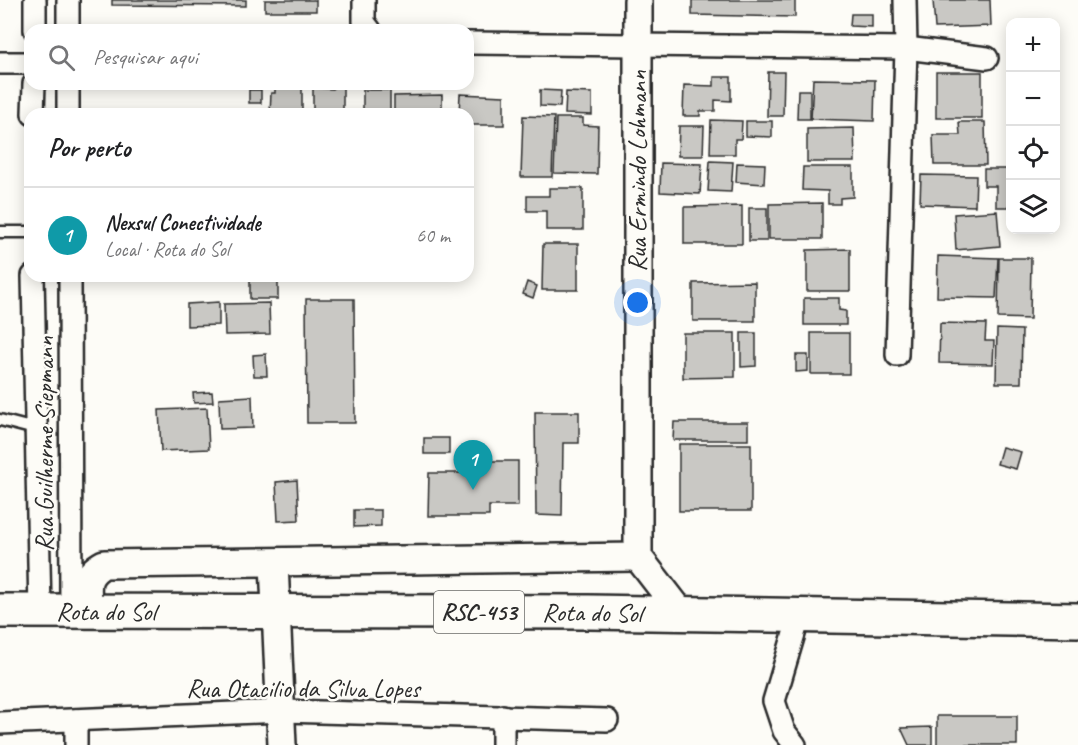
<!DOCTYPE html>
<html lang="pt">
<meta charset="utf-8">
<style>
:root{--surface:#fff;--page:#f6f6f6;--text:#202124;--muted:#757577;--line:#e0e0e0;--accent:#7c3aed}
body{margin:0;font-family:Caveat,sans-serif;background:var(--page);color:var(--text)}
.controls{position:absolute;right:18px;top:18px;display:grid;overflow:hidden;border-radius:12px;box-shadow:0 3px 15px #0003}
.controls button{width:54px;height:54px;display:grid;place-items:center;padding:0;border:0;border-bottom:2px solid var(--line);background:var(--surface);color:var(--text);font:30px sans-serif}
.you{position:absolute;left:638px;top:303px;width:21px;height:21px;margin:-15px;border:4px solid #fff;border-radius:50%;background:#1a73e8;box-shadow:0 0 0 9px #1a73e833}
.badge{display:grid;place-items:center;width:39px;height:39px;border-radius:50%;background:var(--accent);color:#fff;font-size:20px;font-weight:700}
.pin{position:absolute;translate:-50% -50px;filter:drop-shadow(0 2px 3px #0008)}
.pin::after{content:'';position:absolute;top:32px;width:21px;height:18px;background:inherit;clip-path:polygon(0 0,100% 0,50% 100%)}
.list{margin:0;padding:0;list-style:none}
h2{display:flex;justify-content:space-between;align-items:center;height:78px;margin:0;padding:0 24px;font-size:26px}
h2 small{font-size:20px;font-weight:400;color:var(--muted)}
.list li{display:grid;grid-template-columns:39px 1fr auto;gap:18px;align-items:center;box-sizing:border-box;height:96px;padding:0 24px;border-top:2px solid var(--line)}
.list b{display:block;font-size:22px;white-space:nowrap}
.list p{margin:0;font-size:20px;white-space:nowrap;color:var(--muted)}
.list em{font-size:20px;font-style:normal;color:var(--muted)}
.icon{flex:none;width:33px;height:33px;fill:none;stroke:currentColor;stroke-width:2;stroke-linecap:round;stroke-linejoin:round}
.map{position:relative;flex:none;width:1078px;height:745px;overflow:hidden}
.search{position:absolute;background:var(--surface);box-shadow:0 3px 15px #0003;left:24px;top:24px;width:450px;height:66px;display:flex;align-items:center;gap:15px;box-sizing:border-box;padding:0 21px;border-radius:18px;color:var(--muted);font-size:22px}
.panel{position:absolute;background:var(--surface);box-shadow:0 3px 15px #0003;left:24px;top:108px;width:450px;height:174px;border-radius:18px}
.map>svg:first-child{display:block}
.building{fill:#c9c8c4;stroke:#2b2b2b;stroke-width:1.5}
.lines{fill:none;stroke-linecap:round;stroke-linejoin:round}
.service-casing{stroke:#2b2b2b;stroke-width:15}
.minor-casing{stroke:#2b2b2b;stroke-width:26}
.tertiary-casing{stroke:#2b2b2b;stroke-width:32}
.trunk-casing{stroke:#2b2b2b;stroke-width:38}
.service{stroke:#fdfcf7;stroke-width:10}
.minor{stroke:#fdfcf7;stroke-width:21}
.tertiary{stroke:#fdfcf7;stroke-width:27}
.trunk{stroke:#fdfcf7;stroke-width:33}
.labels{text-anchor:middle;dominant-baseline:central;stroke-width:5;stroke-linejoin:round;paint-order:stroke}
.shield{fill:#fdfcf7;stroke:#6a6a68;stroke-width:1.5}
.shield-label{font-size:24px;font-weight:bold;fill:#2b2b2b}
.street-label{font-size:26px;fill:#2b2b2b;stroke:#fdfcf7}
</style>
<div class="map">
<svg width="1078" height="745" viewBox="0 0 1078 745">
<rect width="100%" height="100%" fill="#fdfcf7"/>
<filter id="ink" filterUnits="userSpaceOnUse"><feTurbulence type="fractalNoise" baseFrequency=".0167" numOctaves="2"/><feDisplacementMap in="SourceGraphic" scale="12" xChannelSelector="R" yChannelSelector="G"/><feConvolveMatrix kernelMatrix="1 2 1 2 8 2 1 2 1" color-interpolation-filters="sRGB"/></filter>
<g filter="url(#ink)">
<g class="building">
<polygon points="112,0 246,0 246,6 112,5"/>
<rect x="265" y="0" width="51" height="11"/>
<polygon points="692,0 795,0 795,17 692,15"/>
<polygon points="933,0 990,0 991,26 935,28"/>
<polygon points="851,14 872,14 872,27 850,26"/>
<polygon points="768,72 784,72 783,116 767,116"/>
<rect x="936" y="72" width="46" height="46"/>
<polygon points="714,77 731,77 731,101 715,100 715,111 700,111 700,116 683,116 684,85 714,86"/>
<polygon points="813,79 875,80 874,121 811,119"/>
<polygon points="334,84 343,84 343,114 313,114 313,88 333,89"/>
<polygon points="275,85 302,86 302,114 270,114 271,93 275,93"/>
<rect x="249" y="90" width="12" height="13"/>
<rect x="363" y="90" width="27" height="24"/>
<polygon points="540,90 561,91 560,107 540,106"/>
<polygon points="798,90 810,90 810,119 797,119"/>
<polygon points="566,92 592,93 592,115 565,114"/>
<polygon points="460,94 504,96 504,125 468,125 468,114 459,114"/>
<polygon points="442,95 442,114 394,114 394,96"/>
<polygon points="523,116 554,117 552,177 521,177"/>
<polygon points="556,118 583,118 583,125 598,126 597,174 554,173"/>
<polygon points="711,120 742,121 741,139 735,139 735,154 710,154"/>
<polygon points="746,121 772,121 772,137 746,136"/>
<polygon points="959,122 985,122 986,165 934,165 933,135 960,135"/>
<polygon points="679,126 704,126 703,156 678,156"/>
<polygon points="854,128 855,162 807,162 807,129"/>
<polygon points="710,161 733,162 731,192 708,191"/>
<polygon points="661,163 702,164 700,194 660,192"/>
<polygon points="737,163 765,164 764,184 736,182"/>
<polygon points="803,167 853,167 853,197 840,198 840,204 828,204 828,191 802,190"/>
<polygon points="984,169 1010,169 1010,207 996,207 996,186 984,186"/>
<polygon points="921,175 976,176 975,206 920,204"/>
<polygon points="549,188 583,188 583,230 546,230 546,211 527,211 527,196 549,196"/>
<polygon points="822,203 822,239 769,239 769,204"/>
<polygon points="742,206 742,244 684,244 684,207"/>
<rect x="749" y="208" width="18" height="33"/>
<polygon points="997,211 1000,246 956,250 954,214"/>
<polygon points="543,244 578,244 578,290 542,290"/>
<polygon points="850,249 850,291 807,291 807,250"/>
<polygon points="938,256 998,258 996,298 937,297"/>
<polygon points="999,258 1031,258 1030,319 998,318"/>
<rect x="250" y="276" width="28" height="23"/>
<polygon points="527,282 537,286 533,298 523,294"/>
<polygon points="755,282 755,321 693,321 693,283"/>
<polygon points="804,298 839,298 839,310 846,311 846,325 804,325"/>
<polygon points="306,299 354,299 355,423 307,423"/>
<polygon points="219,302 219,325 187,326 187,304"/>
<polygon points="269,303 270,334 225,335 224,304"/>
<polygon points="940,323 986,324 985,341 994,341 993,364 939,363"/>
<polygon points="997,329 1022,330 1021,383 996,383"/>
<polygon points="683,333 735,333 735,377 683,378"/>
<polygon points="741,333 756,333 756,366 741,367"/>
<rect x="811" y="333" width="38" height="41"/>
<polygon points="266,354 267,376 254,376 253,355"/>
<polygon points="796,355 808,355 808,371 796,372"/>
<polygon points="212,392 213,402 194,403 193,393"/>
<polygon points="252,396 253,428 220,429 219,398"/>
<polygon points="207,408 209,449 161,451 159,410"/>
<polygon points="535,412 579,412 579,443 563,443 562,516 536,515"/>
<polygon points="674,422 748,422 748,440 673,440"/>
<rect x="424" y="438" width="25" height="16"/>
<rect x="679" y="444" width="72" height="67"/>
<polygon points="1002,447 1021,452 1016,469 997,464"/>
<polygon points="467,461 518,461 518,506 489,506 489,516 428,516 429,473 467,473"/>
<polygon points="297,480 299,520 278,521 276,482"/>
<polygon points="354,510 381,510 381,526 354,527"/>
<rect x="937" y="716" width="80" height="29"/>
<polygon points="932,727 932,745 909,745 901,728"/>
</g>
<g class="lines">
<g class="service-casing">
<g id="service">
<polyline points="0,232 30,232"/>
<polyline points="0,420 35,429"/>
</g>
</g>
<g class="minor-casing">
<g id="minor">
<polyline points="68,0 68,30"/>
<polyline points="364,0 364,22 370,30"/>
<polyline points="35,30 35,0"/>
<polyline points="468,43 906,48 987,58"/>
<polyline points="0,63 30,63"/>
<polyline points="33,114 34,84"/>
<polyline points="68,114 68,84"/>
<polyline points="33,276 40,611"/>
<polyline points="70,276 71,613"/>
<polyline points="897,355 906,48 905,0"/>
<polyline points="0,723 283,711 607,720"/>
<polyline points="76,745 76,720"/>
<polyline points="503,745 503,716"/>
<polyline points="795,745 784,731 774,701 799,617"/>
</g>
</g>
<g class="tertiary-casing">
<g id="tertiary">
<polyline points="638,557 638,0"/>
<polyline points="638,557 682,614"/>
<polyline points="274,563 282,745"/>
<path d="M 89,613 C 88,591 81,576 104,564 L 638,557"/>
</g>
</g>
<g class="trunk-casing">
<g id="trunk">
<path id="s1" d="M 0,611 L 589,612 L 1078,620"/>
</g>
</g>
<use href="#service" class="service"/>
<use href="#minor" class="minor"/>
<use href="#tertiary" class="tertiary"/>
<use href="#trunk" class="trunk"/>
</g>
</g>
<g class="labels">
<rect class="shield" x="434" y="591" width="90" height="42" rx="4.5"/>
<g class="shield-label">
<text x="479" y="612">RSC-453</text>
</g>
<g class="street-label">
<text transform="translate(637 171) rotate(-90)">Rua Ermindo Lohmann</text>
<text transform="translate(44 444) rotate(-90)">Rua Guilherme Siepmann</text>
<text stroke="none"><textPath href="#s1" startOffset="106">Rota do Sol</textPath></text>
<text stroke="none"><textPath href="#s1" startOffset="592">Rota do Sol</textPath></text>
<text x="303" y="688">Rua Otacilio da Silva Lopes</text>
</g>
</g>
</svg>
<div class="controls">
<button>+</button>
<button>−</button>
<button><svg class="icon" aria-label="locate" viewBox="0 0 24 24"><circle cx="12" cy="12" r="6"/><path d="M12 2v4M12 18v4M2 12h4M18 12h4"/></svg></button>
<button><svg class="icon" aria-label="layers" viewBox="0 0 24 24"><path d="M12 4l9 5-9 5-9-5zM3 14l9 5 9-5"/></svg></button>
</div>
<div class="you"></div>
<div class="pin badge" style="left:473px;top:490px;background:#0f9aa8">1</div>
<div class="search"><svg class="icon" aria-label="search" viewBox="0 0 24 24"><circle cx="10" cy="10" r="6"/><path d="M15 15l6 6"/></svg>Pesquisar aqui</div>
<section class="panel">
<h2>Por perto<small></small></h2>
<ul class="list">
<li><span class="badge" style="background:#0f9aa8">1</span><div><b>Nexsul Conectividade</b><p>Local · Rota do Sol</p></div><em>60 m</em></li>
</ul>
</section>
</div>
